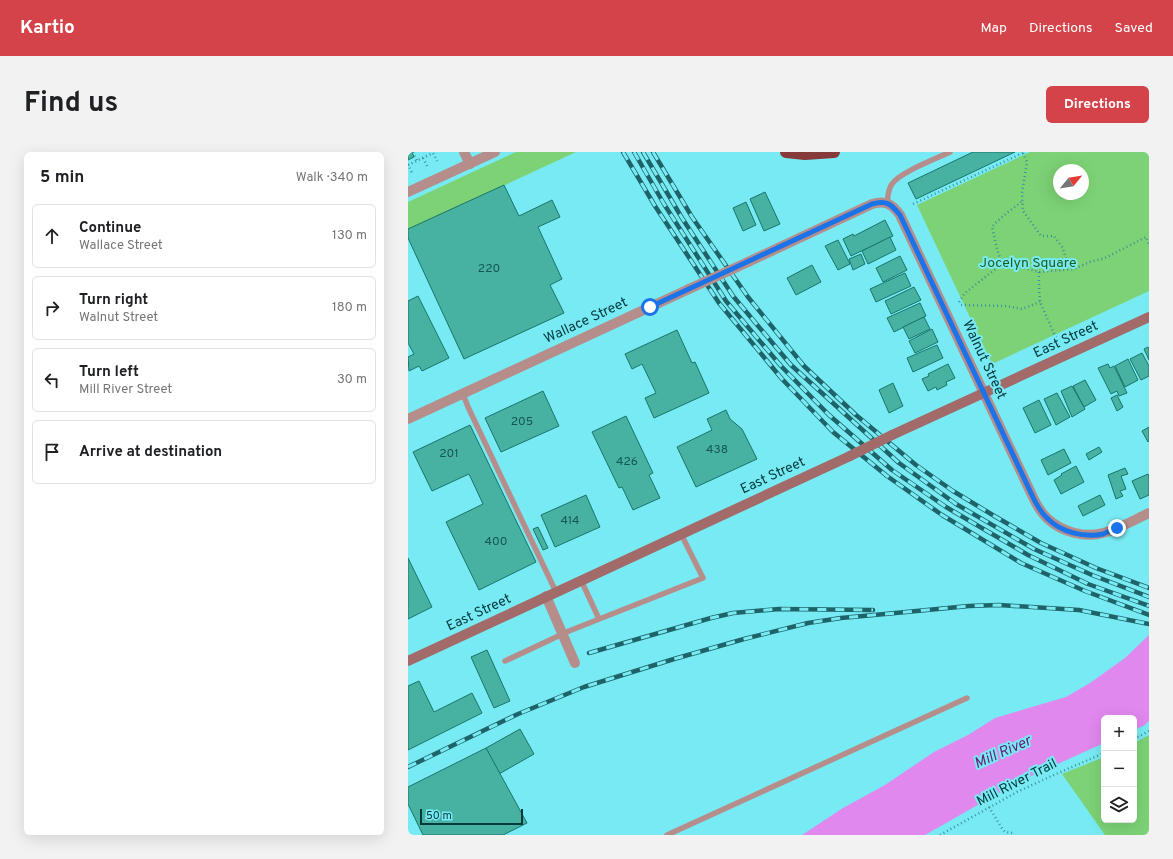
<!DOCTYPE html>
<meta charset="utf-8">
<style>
:root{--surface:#fff;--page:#f2f2f2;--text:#202124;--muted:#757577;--line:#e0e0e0;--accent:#d34349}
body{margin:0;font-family:Overpass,sans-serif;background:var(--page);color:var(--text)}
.controls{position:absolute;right:12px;bottom:12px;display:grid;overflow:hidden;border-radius:6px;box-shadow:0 4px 16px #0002}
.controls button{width:36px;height:36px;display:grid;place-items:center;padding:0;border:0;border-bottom:1px solid var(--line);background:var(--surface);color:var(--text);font:20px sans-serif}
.compass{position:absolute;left:645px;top:12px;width:36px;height:36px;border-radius:50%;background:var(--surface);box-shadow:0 4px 16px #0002;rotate:60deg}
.scale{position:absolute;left:12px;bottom:10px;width:103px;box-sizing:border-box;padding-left:4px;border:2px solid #02393d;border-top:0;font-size:11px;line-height:14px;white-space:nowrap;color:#02393d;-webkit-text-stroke:3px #78eaf3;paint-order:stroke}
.stop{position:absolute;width:12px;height:12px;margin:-9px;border:3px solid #1a73e8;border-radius:50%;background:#fff}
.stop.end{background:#1a73e8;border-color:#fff;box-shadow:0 1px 4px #0008}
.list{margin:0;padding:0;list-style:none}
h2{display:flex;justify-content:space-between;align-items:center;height:52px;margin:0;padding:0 16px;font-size:17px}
h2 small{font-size:13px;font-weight:400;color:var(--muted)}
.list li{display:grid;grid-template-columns:26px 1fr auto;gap:12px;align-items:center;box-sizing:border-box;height:64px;margin:0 8px 8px;padding:0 8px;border:1px solid var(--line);border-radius:6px}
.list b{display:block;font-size:15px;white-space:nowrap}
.list p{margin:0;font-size:13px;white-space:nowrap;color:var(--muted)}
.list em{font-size:13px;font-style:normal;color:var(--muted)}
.icon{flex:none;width:22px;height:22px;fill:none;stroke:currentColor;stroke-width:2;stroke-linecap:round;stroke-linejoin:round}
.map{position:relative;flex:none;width:741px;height:683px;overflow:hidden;border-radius:6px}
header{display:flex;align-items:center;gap:24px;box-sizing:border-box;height:56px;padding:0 20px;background:var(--accent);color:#fff}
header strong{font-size:19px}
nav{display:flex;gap:22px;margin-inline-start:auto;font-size:14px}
.intro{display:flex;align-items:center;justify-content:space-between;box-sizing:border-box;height:96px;padding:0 24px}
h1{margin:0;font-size:28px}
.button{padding:10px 18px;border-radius:6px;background:var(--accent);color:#fff;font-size:14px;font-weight:700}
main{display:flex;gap:24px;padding:0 24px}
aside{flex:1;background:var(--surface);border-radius:6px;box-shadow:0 4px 16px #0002}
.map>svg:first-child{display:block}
.green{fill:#7dd275;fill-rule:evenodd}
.water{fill:#e088ed}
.building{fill:#47b1a2;stroke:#1a756a}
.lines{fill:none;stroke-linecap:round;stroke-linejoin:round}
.path{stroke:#3d9298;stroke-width:2.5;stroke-dasharray:1 3;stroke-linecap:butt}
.service{stroke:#b58e8c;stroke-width:5.5}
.minor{stroke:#b58e8c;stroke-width:10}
.secondary{stroke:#a26b69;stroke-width:10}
.motorway{stroke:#863a3a;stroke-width:12}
.rail-casing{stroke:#1e6368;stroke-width:4.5}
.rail{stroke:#78eaf3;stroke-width:3;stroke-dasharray:9;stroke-linecap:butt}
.minor-bridge{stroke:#b58e8c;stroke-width:10}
.secondary-bridge{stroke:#a26b69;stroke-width:10}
.route{stroke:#1a73e8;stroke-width:5}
.labels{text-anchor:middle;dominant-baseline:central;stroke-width:4;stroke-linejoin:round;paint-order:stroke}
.number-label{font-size:12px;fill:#135756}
.park-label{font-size:14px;fill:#1f5e1b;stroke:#78eaf3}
.street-label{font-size:14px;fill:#02393d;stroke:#78eaf3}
.water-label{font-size:15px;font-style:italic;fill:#6b1b76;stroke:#78eaf3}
</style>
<header>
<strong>Kartio</strong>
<nav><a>Map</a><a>Directions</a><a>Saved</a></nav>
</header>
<div class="intro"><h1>Find us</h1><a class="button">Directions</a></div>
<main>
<aside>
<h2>5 min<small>Walk · 340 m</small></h2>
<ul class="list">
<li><svg class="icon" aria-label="ahead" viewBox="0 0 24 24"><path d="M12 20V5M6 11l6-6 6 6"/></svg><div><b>Continue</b><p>Wallace Street</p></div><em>130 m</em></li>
<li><svg class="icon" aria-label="right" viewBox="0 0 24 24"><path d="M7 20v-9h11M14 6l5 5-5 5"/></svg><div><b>Turn right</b><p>Walnut Street</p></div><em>180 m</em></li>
<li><svg class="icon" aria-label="left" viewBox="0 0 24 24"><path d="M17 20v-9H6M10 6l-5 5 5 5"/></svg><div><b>Turn left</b><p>Mill River Street</p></div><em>30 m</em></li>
<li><svg class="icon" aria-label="arrive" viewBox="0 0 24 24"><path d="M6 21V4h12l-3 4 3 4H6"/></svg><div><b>Arrive at destination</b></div></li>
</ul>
</aside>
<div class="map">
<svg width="741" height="683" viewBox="0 0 741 683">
<rect width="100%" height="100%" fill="#78eaf3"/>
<g class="green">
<polygon points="108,0 168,0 0,78 0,50"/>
<path d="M 622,0 L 741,0 L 741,139 L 584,212 L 509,53 ZM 651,18 L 675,18 L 675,42 L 651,42 Z"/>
<polygon points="741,583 741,683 697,683 654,622 696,605 696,668 726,668 726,591"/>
</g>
<polygon class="water" points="741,483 741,569 737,573 726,578 726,566 696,566 696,591 610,630 517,683 394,683 435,656 477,633 526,600 560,583 587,566 658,545 682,531 717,506"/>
<g class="building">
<polygon points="0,0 4,0 6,5 0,8"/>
<polygon points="565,0 607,0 508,47 500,31"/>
<polygon points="96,33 111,64 144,48 152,65 130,75 154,127 142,133 156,161 56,207 0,86 0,77"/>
<polygon points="357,40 372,72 356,79 342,47"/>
<polygon points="338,50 348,73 335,79 325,56"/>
<polygon points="477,68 485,84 443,104 435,87 445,82 446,84"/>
<polygon points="482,85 488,98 460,112 454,99"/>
<polygon points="430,88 442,112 430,118 417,94"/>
<polygon points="453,102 457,112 445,118 441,107"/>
<polygon points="492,104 499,118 475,130 468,116"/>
<polygon points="404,113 413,130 388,143 379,126"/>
<polygon points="497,121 503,134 468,150 462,137"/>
<polygon points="506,135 513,148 483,162 477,149"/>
<polygon points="10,144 41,206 14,219 11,214 1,219 0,205 6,202 0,191 0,149"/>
<polygon points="512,151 518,164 486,180 479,166"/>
<polygon points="516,165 522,177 501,187 495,175"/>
<polygon points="524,177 530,190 507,201 501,189"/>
<polygon points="269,178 284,211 287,210 301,241 246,266 237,246 248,241 234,212 224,217 217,202"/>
<polygon points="529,193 535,206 505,220 499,206"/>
<polygon points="740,195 741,197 741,208 736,197"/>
<polygon points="734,201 741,214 741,224 733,228 722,207"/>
<polygon points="720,207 730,228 717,235 707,214"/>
<polygon points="540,212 547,226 538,230 539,233 529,238 528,235 520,239 514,227 521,224 520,222"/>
<polygon points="700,212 702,216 706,214 719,241 711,244 709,239 703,242 690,216"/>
<polygon points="677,228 688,248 676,255 665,234"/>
<polygon points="485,231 495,254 481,261 471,238"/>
<polygon points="664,234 677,257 664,265 653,239"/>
<polygon points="135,239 151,274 93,300 77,266"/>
<polygon points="649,241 662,265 648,273 636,247"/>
<polygon points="709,243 715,255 709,259 703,246"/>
<polygon points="631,248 643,273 627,281 615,256"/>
<polygon points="318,258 322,267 334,277 349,307 288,335 269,295 304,278 299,267"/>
<polygon points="218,264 245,321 241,323 252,346 225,358 214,335 211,336 184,280"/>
<polygon points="62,273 128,410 71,438 38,370 75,352 61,322 24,339 5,300"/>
<polygon points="741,275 741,289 740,290 734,279"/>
<polygon points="691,295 694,300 681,308 678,302"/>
<polygon points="656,297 663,311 640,323 633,308"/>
<polygon points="668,314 676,330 653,342 646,328 654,323 653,322"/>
<polygon points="717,316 720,322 713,324 718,337 712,339 715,344 708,347 700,323"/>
<polygon points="740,322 741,325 741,343 732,347 724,329"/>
<polygon points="178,343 192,375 147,395 133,363"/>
<polygon points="692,343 697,353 675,364 670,354"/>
<polygon points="130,375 140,396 135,398 125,377"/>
<polygon points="0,406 24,455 0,467"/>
<polygon points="79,498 102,549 86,556 63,505"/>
<polygon points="11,529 26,560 64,541 74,561 0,598 0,534"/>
<polygon points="112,577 126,602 91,622 78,596"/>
<polygon points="78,596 119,671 95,683 15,683 0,652 0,635"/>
</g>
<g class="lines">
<g class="path">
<polyline points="5,0 9,9"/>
<polyline points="615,1 619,10 614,41 615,59 633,84 646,84 654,95 659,109 669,115"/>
<polyline points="15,6 19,14"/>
<polyline points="0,12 4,21"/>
<polyline points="0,13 25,1 29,9"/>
<polyline points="505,52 617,0"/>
<path d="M 594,112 L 589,97 L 584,75 C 592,65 604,58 614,49"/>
<polyline points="631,120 631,135 632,150 648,186"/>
<polyline points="551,150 557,141 594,112 616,116 631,120 666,117 682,110 697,106 738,85 741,92"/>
<polyline points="553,153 598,154 614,157 632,150"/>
<polyline points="726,587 741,579"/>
<polyline points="581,655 595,678 597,680 605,681 606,683"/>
<polyline points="532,683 609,640 639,626 696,601"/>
</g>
<g class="service">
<path d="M 479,51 C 480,45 480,37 484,32 C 492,20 528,7 542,0"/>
<polyline points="55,242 60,255 148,440"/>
<polyline points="173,428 191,467"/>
<polyline points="97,509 161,479 295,426 273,382"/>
<polyline points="259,683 559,546"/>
</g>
<g class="minor">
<polyline points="56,0 62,12"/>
<polyline points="0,40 87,0"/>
<path d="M 340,110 L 464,52 C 478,48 484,52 492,63 L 623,341 C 627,350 632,360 640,367 C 654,380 677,386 695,381 C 711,377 726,368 741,361"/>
<polyline points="0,267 281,137"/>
<polyline points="138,444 167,511"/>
</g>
<g class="secondary">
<polyline points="484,283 741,165"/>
<polyline points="0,509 442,304"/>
</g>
<polyline class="motorway" points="378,0 397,2 426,0"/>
<g class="rail-casing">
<g id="rail">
<polyline points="215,0 247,54 311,151 374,227 425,280 479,324 534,363 613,411 677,439 741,463"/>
<polyline points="226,0 256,52 318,149 373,214 421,263 484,318 538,355 620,403 680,432 741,454"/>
<polyline points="235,0 274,66 325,144 383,213 491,311 548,352 626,397 684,423 741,445"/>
<polyline points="245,0 284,65 340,145 396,214 448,263 508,313 545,339 588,365 633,391 688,416 741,436"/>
<polyline points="181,501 303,466 325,461 371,457 465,458"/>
<polyline points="0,615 110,562 176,535 266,507 336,487 400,471 433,466 477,462 561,454 591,453 671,458 741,472"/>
</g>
</g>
<use href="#rail" class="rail"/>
<polyline class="minor-bridge" points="281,137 340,110"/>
<polyline class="secondary-bridge" points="442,304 484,283"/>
</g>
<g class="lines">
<path class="route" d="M 242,155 L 464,52 C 479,48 483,52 492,63 L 623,341 C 627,350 632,360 640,367 C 653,380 676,386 695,382 C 699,380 704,378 709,376"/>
</g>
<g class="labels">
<g class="number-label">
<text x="81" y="117">220</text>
<text x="114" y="270">205</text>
<text x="309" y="298">438</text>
<text x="41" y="302">201</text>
<text x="219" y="310">426</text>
<text x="162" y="369">414</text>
<text x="88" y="390">400</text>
</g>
<g class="park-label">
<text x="620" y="111">Jocelyn Square</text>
</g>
<g class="street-label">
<text transform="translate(178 169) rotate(-25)">Wallace Street</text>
<text transform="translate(658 188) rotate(-25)">East Street</text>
<text transform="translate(576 208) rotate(65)">Walnut Street</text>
<text transform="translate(365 324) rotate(-25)">East Street</text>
<text transform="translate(71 461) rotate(-25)">East Street</text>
<text transform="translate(609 631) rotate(-27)">Mill River Trail</text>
</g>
<g class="water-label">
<text transform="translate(595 601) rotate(-24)">Mill River</text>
</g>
</g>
</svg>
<div class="controls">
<button>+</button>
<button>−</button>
<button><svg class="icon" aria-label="layers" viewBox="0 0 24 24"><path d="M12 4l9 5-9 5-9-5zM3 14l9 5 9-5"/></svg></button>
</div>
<svg class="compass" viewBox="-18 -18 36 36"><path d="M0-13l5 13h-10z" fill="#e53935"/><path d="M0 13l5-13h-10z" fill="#757577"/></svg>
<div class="scale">50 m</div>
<div class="stop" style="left:242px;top:155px"></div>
<div class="stop end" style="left:709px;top:376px"></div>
</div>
</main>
